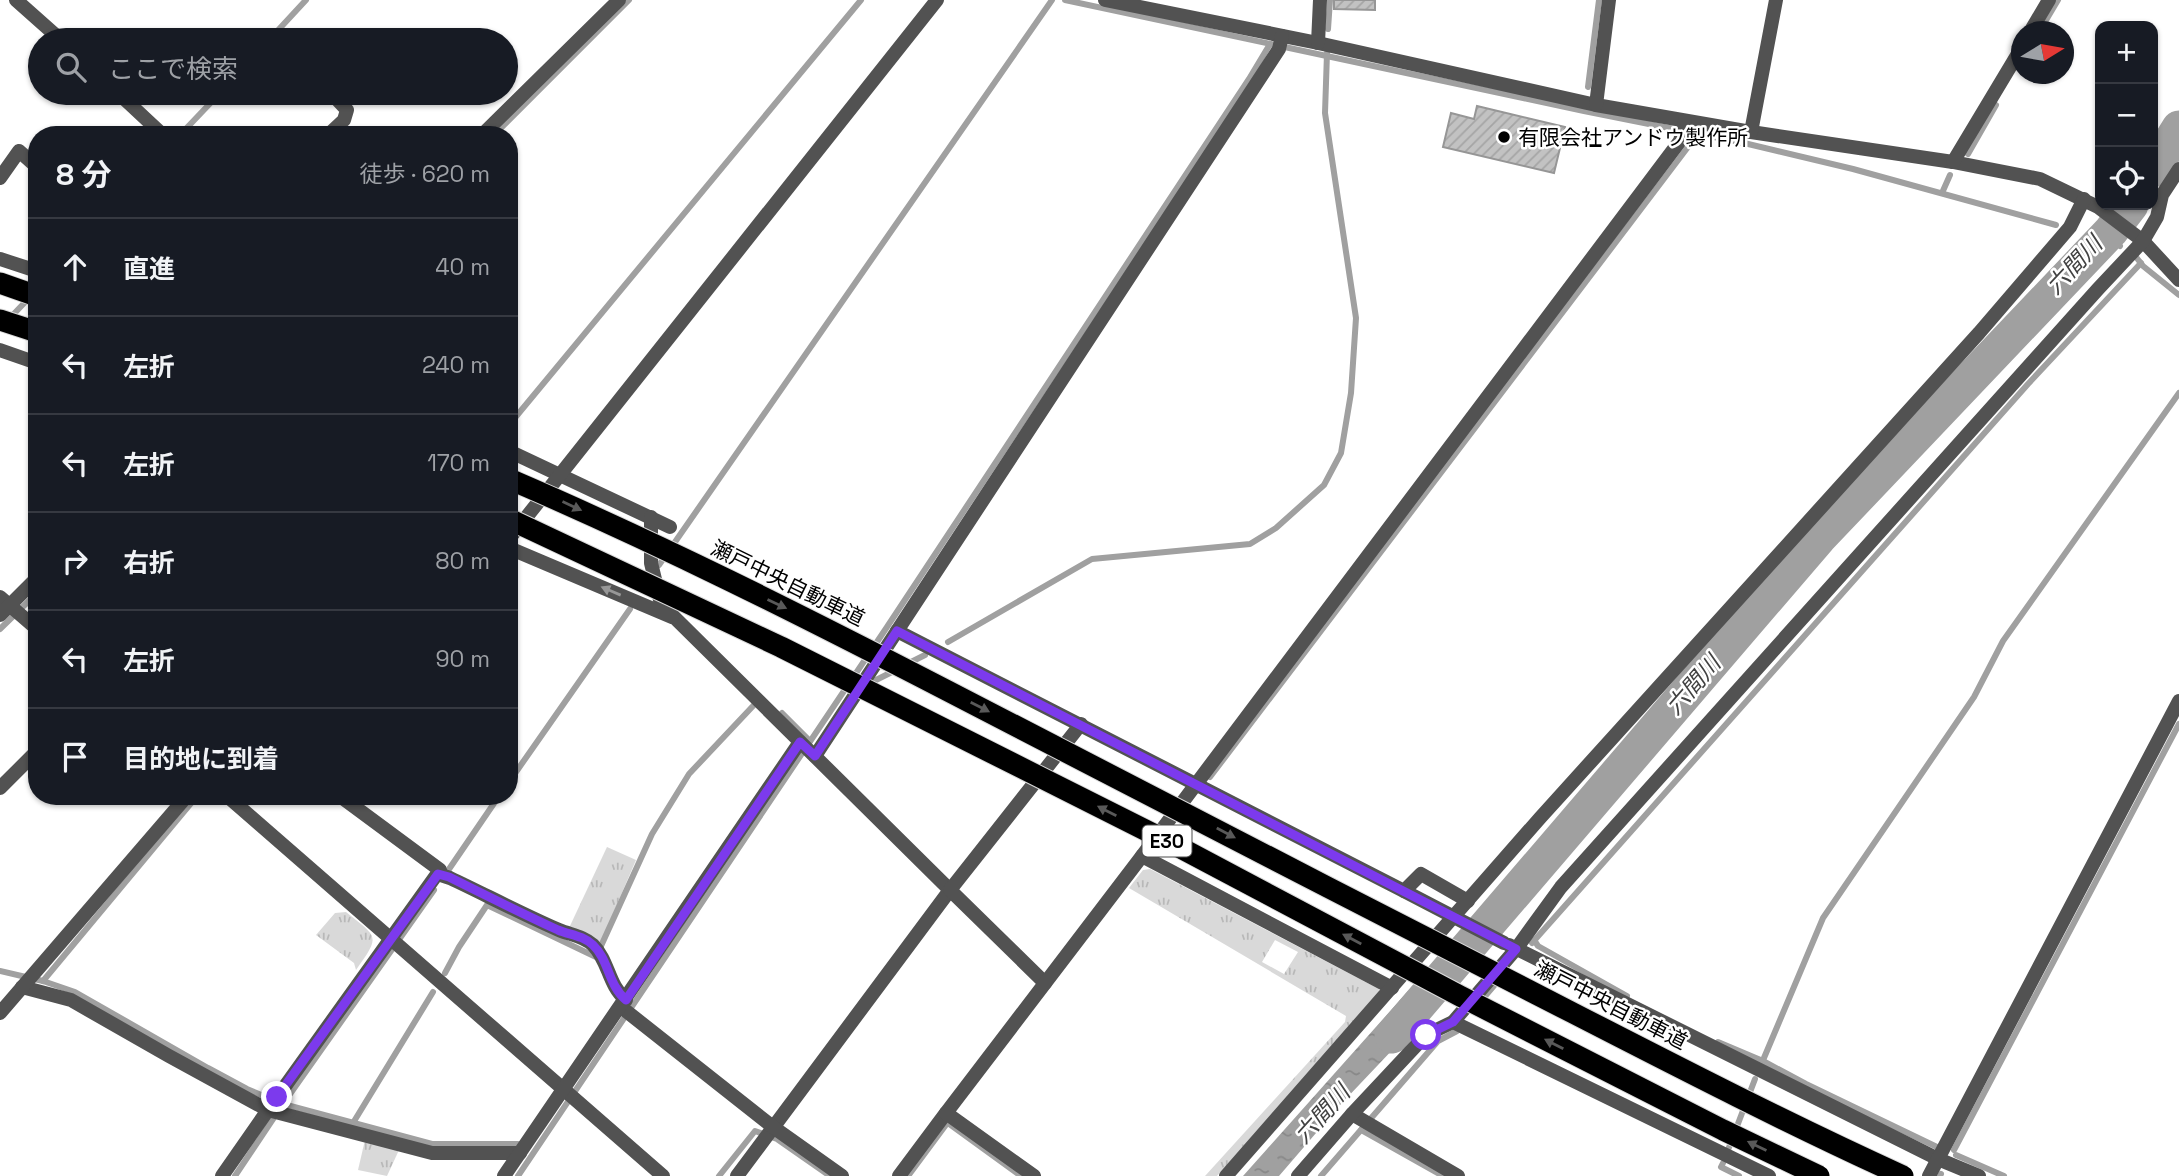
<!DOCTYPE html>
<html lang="ja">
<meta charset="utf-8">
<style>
:root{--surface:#171b24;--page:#242831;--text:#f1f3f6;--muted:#9ea1a6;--line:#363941}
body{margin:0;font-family:"Space Grotesk","Noto Sans JP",sans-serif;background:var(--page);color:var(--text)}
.controls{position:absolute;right:21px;top:21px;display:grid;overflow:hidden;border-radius:14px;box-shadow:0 2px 5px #0004}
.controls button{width:63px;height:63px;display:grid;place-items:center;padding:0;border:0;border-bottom:2px solid var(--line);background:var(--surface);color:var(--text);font:35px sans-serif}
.compass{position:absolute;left:2011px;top:21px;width:63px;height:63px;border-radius:50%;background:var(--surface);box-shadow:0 2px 5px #0004;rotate:79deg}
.stop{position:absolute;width:21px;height:21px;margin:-16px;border:5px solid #7c3aed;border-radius:50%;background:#fff}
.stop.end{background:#7c3aed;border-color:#fff;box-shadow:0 2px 7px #0008}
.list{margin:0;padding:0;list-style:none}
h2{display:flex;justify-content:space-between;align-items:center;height:91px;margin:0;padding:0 28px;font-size:30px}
h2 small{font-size:23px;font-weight:400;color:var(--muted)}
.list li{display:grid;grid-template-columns:46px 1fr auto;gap:21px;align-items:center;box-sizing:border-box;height:98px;padding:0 28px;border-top:2px solid var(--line)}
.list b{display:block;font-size:26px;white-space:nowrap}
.list em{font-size:23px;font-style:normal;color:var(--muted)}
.icon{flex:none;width:38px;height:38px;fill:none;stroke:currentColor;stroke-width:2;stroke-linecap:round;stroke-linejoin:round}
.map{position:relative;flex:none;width:2179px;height:1176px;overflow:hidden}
.search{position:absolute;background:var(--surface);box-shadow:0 2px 5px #0004;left:28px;top:28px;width:490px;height:77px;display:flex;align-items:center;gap:18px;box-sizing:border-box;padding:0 24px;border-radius:38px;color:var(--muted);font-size:26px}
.panel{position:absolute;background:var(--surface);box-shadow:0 2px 5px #0004;left:28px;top:126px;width:490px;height:679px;border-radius:28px}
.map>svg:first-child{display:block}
.grass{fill:url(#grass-tufts);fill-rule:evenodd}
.water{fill:url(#water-ripples)}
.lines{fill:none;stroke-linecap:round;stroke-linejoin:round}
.stream{stroke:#a0a0a0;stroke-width:6}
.river{stroke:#a0a0a0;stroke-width:35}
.building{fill:url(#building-hatch);stroke:#969696;stroke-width:2}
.motorway-casing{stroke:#dbdbdb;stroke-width:23}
.minor{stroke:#525252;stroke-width:14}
.motorway{stroke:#000;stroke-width:21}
.motorway-bridge-casing{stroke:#dbdbdb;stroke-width:23;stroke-linecap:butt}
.minor-bridge{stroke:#525252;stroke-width:14}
.motorway-bridge{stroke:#000;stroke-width:21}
.oneway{fill:#595959}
.oneway2{fill:#979797}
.route{stroke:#7c3aed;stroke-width:9}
.poi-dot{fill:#000;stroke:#fff;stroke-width:2.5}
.labels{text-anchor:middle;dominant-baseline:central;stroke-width:5;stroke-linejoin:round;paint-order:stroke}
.shield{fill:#fff;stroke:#4c4c4c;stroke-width:2}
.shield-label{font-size:19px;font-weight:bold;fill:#000}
.poi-label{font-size:21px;fill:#000;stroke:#fff;text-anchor:start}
.street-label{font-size:21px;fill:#000;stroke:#fff}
.water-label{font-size:23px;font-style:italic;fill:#414141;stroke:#fff}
</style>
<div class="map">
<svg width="2179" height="1176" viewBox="0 0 2179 1176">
<defs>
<pattern id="grass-tufts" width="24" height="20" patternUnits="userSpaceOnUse" patternTransform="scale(1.75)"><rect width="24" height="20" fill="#d9d9d9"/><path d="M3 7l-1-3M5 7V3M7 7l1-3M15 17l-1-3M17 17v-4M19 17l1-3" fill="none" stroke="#b8b8b8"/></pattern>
<pattern id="water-ripples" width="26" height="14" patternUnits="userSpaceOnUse" patternTransform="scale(1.75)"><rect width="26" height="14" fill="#a0a0a0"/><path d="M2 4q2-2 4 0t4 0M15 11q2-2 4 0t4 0" fill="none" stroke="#888"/></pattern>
<pattern id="building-hatch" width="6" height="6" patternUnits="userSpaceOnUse" patternTransform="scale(1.75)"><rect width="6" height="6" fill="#c2c2c2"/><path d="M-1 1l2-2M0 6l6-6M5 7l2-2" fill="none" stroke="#a5a5a5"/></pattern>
</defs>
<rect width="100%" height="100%" fill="#fff"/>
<g class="grass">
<polygon points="607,847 636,860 600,944 569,928"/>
<path d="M 1150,869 L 1379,989 L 1380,994 L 1217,1176 L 1205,1176 L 1345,1022 L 1346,1016 L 1129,888 L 1143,870 ZM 1275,940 L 1298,952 L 1284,974 L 1262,962 Z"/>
<path d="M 346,912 C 378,938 381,935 356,970 L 354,963 L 316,935 L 335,913 Z"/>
<polygon points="365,1140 399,1150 387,1176 358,1170"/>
</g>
<polygon class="water" points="1408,991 1434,1006 1341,1104 1279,1176 1243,1176"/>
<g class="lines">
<g class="stream">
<polyline points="1065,0 1584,111 1744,143 1853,169 2056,225"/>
<polyline points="1328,29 1330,0"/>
<polyline points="2039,32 2058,0"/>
<polyline points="269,40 306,0"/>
<polyline points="1588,87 1599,0"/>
<polyline points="180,135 220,93"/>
<polyline points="494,135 629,0"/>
<polyline points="1968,154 1996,105"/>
<polyline points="1942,193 1950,175"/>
<polyline points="2107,235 2120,246"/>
<polyline points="2077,247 2087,256"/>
<polyline points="2136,257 2143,266 2179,295"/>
<polyline points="9,319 28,299"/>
<polyline points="509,425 861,0"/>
<polyline points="659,565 1052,0"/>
<polyline points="0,629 37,593"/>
<polyline points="948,642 1092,559 1250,544 1276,528 1324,485 1341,453 1351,393 1356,318 1325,113 1327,53"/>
<polyline points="905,665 925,655"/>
<polyline points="870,683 896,670"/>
<polyline points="782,713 810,741"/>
<polyline points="1210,777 1688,147 1695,133"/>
<polyline points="509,782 630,609"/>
<polyline points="445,875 499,796"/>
<polyline points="1534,940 1538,946 1627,996"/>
<polyline points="1532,943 2028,384 2141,263"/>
<polyline points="0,971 43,981 75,992 208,1068 247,1089 283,1104 432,1144 518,1144"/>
<polyline points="445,973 459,947 487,905 596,957 652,834 689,774 753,706"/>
<polyline points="43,981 197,796"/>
<polyline points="1480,1002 1498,981"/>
<polyline points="1718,1042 1763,1061 1806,1084 1937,1147"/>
<polyline points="1761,1065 1823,918 1974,697 2003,641 2179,393"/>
<polyline points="353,1123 433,992"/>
<polyline points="948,1123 1021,1176"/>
<polyline points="1361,1130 1443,1176"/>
<polyline points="1728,1150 1755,1079"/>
<polyline points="1954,1150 2179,724"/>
<polyline points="1956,1155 2004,1176"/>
<polyline points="1723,1163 1721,1167 1739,1176"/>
<polyline points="235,1176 283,1104 434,890"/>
<polyline points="518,1176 887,627 1249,79 1270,44"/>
<polyline points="719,1176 755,1131 777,1139 830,1176"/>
<polyline points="908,1176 951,1118"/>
<polyline points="1321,1176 1438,1041 1457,1031"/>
<polyline points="1940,1176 1941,1174"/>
</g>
<g class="river">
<polyline points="2153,170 2179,128"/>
<polyline points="1392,1036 1819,538 2111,231 2131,205"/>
</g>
</g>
<g class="building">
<polygon points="1334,0 1375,0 1375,10 1334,9"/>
<polygon points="1477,106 1565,127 1554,173 1443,147 1451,113 1474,119"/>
</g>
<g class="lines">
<g class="motorway-casing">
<g id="motorway">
<polyline points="0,283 37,296"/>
<polyline points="0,320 37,332"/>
</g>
</g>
<g class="minor">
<polyline points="16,0 61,40"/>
<polyline points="1105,0 1318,43 1596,105 1751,132 1953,162 2040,179 2098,207 2143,241 2179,280"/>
<polyline points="2030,32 2049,0"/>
<polyline points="1318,43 1320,0"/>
<polyline points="118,93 163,135"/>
<polyline points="1596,105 1609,0"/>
<polyline points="1751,132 1776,0"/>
<polyline points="328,135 344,120 347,110 331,93"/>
<polyline points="482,135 619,0"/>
<polyline points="1953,162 2022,47"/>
<polyline points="0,178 19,151 37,167"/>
<polyline points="0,259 37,271"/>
<polyline points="0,350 37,363"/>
<polyline points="509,451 670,527"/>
<polyline points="651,517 651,563 660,600 674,617 950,890 737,1176"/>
<polyline points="509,539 937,0"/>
<polyline points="509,548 672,617"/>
<polyline points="0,597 37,629"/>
<polyline points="0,615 37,578"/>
<polyline points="897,631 1404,891 1421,874 1468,901"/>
<polyline points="815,756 1279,49 1282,36"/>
<polyline points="0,788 37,751"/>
<polyline points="227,796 663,1176"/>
<polyline points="1142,856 1392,988"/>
<path d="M 438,874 L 450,878 C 486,895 522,914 559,930 C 571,935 583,936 593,945 C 609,961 608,985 626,1000"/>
<polyline points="1509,945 1938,1159 1979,1176"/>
<polyline points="1045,983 950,890 1081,724"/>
<polyline points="22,987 71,1000 169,1056 268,1110 432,1153 520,1153"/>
<polyline points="621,1007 773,1127 842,1176"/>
<polyline points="0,1013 187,796"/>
<polyline points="1453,1022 1769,1176"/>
<polyline points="1352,1114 1458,1176"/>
<polyline points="222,1176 268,1110 440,870 340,796"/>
<polyline points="504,1176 800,742"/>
<polyline points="899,1176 946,1113"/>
<polyline points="1034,1176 946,1113 1142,856 1680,141 1685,121"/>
<polyline points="1226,1176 1540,818 1979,333 2070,227 2084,199"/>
<polyline points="1298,1176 1352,1114 1426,1035 1453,1022 1516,949 1561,887 2098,289 2143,241 2157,217 2162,195 2179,169"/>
<polyline points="1929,1176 2179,701"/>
</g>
<use href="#motorway" class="motorway"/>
<g class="motorway-bridge-casing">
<g id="motorway-bridge">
<path d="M 509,479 C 658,543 803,616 946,690 C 1156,797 1363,907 1573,1013 C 1682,1069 1791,1125 1903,1176"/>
<polyline points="509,519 781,647 1177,846 1460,996 1723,1130 1819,1176"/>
</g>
</g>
<polyline class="minor-bridge" points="1404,891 1504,943"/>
<use href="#motorway-bridge" class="motorway-bridge"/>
</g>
<defs><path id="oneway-solid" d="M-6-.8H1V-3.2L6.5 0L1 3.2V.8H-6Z" transform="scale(1.75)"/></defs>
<g class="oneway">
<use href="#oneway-solid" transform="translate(572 506) rotate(25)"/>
<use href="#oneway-solid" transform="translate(777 604) rotate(25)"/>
<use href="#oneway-solid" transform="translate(980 707) rotate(27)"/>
<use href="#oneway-solid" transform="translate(1107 811) rotate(-153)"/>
<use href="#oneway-solid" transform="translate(1226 833) rotate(28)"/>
<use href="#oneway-solid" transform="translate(1352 939) rotate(-152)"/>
<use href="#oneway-solid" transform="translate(1554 1044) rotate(-153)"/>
<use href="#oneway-solid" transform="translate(1757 1146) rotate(-154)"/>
</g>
<use class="oneway2" href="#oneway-solid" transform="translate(611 591) rotate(-157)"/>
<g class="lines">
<path class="route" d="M 277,1097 L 438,874 L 449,877 C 485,895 521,913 558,930 C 570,935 582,935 593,945 C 609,960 608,985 626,1000 L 800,742 L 815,756 L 897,631 L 1516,949 L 1453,1022 L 1426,1035"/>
</g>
<circle class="poi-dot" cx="1504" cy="137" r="7"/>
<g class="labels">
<rect class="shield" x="1142.5" y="825.5" width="49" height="31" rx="5"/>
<g class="shield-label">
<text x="1167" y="841">E30</text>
</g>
<g class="poi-label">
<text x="1518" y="137">有限会社アンドウ製作所</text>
</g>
<g class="street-label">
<text transform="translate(788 583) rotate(26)">瀬戸中央自動車道</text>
<text transform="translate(1611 1005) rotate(27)">瀬戸中央自動車道</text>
</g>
<g class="water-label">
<text transform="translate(2074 265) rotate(-47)">六間川</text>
<text transform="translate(1693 685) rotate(-49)">六間川</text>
<text transform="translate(1322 1114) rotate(-48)">六間川</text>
</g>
</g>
</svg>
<div class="controls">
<button>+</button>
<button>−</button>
<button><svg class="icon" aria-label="locate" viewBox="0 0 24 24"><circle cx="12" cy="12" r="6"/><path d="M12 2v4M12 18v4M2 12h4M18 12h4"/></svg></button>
</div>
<svg class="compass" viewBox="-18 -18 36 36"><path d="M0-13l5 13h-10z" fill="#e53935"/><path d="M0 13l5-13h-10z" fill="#9ea1a6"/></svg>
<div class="stop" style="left:1426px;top:1035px"></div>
<div class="stop end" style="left:277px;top:1097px"></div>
<div class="search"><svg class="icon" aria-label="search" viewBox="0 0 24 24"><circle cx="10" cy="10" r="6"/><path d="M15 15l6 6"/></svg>ここで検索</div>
<section class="panel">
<h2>8 分<small>徒歩 · 620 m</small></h2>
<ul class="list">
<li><svg class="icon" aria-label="ahead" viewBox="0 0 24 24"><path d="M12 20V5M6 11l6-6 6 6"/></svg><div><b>直進</b></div><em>40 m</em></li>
<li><svg class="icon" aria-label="left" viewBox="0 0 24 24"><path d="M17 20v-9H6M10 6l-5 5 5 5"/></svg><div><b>左折</b></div><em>240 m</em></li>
<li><svg class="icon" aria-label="left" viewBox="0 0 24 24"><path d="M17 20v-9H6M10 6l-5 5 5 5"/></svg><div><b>左折</b></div><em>170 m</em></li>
<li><svg class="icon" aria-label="right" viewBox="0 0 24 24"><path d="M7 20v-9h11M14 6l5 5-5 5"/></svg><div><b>右折</b></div><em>80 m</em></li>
<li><svg class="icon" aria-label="left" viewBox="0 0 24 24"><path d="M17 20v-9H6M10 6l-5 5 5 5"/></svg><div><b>左折</b></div><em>90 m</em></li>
<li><svg class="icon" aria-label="arrive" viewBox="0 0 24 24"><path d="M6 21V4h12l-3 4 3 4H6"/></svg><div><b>目的地に到着</b></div></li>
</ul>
</section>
</div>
